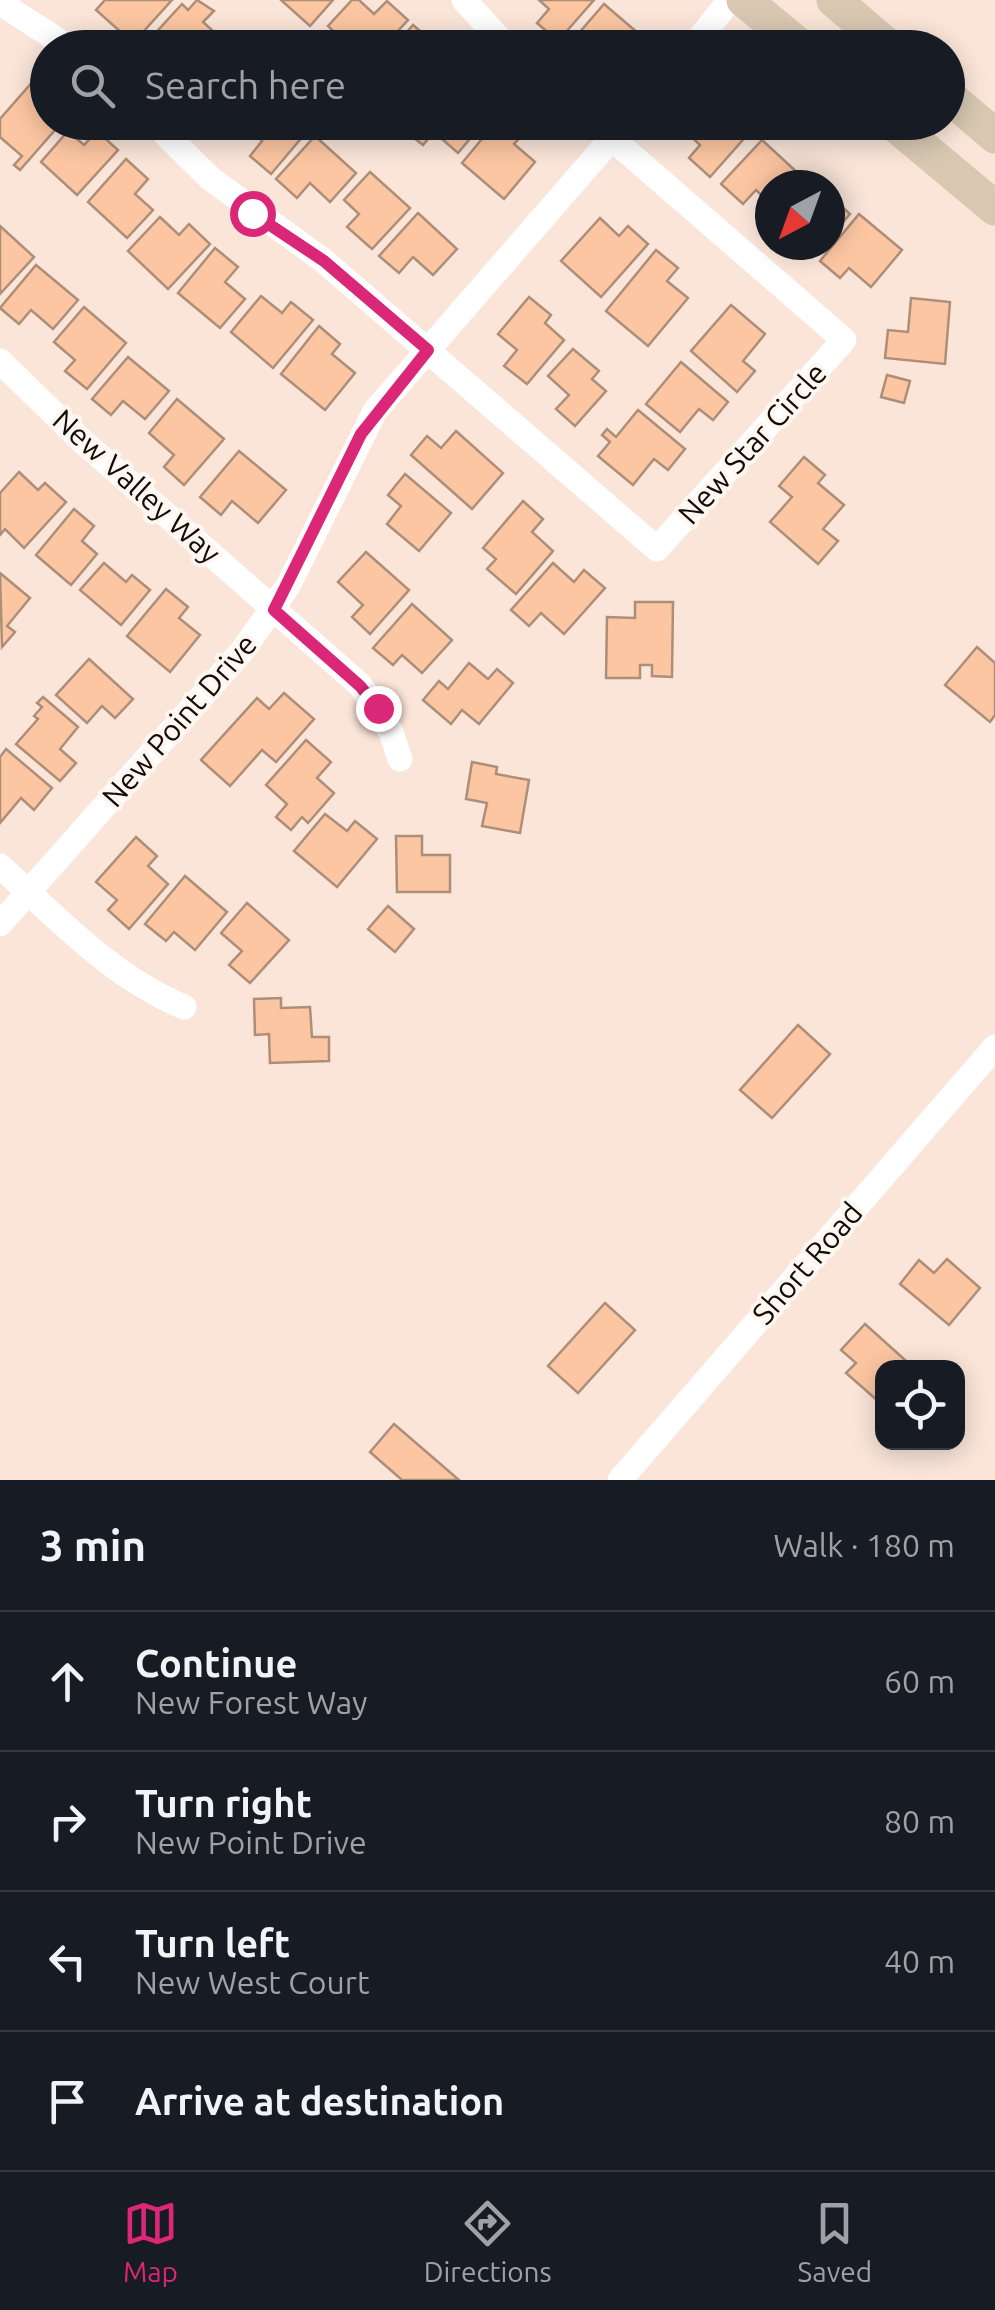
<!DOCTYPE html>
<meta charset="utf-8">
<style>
:root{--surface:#171b24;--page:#20242c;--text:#f1f3f6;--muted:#9ea1a6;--line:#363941;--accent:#db2777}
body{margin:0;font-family:Ubuntu,sans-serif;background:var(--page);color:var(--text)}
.controls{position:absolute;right:30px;bottom:30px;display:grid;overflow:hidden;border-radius:20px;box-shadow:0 5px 25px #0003}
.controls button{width:90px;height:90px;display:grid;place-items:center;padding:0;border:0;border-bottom:2px solid var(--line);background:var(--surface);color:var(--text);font:50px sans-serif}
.compass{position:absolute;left:755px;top:170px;width:90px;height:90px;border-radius:50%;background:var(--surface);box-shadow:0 5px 25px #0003;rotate:221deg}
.stop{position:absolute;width:30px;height:30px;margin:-22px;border:8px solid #db2777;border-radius:50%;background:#fff}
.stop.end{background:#db2777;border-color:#fff;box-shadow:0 2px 10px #0008}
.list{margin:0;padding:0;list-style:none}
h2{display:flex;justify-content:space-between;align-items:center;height:130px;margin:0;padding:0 40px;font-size:42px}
h2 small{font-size:32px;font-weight:400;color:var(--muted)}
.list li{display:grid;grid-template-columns:65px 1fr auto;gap:30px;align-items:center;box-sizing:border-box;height:140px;padding:0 40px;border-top:2px solid var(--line)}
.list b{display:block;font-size:38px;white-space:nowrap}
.list p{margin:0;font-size:32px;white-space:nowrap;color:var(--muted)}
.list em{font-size:32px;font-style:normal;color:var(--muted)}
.icon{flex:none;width:55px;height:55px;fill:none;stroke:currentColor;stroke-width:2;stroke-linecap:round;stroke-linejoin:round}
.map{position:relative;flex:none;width:995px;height:1480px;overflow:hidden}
.search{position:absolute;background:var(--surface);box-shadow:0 5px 25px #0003;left:30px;right:30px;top:30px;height:110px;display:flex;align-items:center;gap:25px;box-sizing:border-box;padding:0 35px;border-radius:55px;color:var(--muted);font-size:38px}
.sheet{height:690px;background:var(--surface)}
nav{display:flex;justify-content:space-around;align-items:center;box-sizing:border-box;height:140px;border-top:2px solid var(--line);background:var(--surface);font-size:28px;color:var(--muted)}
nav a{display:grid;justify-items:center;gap:5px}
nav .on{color:var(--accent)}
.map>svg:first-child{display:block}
.building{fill:#fcc6a2;stroke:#ad8e79;stroke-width:2.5}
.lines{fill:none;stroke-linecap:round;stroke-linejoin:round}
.minor{stroke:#fff;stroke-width:25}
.secondary{stroke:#d8c8b2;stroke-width:35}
.route{stroke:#db2777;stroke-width:12}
.labels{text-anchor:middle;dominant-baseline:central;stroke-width:8;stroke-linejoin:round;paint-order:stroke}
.street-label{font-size:30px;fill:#140a04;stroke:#fdf6f1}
</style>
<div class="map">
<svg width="995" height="1480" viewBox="0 0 995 1480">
<rect width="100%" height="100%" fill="#fae5d8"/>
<g class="building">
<polygon points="105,0 172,0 133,43 96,10"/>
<polygon points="197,0 214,11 203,22 224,41 218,48 160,48 150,39 182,4 188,10"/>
<polygon points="281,0 333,0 310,26"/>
<polygon points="352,0 359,0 374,14 387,1 408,20 382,48 351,48 328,26"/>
<polygon points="539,0 594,0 558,41 537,23 549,9"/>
<polygon points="604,4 639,34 627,48 566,48"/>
<polygon points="413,25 432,41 426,48 393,48"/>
<polygon points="35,79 48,91 48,122 62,122 20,170 14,165 22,156 0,137 0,119"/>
<polygon points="244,122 302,122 309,129 271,174 250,156 262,141"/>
<polygon points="412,122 484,122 458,153 434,132 423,145 405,131"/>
<polygon points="496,122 511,122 524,133 514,144 535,162 504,199 462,163"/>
<polygon points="685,122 753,122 756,125 710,177 689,158 700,145 681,127"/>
<polygon points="68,131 84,145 97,131 118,150 77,195 41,162"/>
<polygon points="315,136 356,173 330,202 310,183 297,198 276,179"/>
<polygon points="762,140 799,174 789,185 770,185 770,203 756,190 743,204 721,184"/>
<polygon points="126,159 148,179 135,194 153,210 127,238 88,202"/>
<polygon points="370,172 410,208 372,249 347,227 359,214 344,200"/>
<polygon points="830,196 850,214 830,236"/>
<polygon points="418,213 457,249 433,275 413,257 399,273 379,256"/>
<polygon points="859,214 902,250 871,287 849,268 840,278 820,261"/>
<polygon points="160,217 179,235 189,224 210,244 168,289 128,251"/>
<polygon points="600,218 619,236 628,226 648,244 601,297 561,261"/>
<polygon points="0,226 34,257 0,294"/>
<polygon points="797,245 821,245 810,257"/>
<polygon points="215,248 238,267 225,282 245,299 220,328 178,293"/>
<polygon points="656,250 678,268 667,281 688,298 648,346 606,311"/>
<polygon points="36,265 78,300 53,329 31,310 19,324 0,308"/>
<polygon points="261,296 282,313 291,302 313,320 273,368 231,332"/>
<polygon points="529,297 551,315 545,323 564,340 527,384 504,366 517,350 498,334"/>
<polygon points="911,298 950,302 945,364 885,358 888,330 908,332"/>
<polygon points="731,305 765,334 743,361 755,371 737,392 691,351"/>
<polygon points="84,307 126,343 87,389 65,371 75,360 54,342"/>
<polygon points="319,326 340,344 332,354 355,373 325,410 281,374"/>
<polygon points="573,349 599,371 592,379 606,391 575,426 556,409 569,395 548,376"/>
<polygon points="128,357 169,391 145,419 123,401 111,415 92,399"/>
<polygon points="681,362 728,402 713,420 699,409 680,432 646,404"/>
<polygon points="887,375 910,381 904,403 881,397"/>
<polygon points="177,399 224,439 184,485 164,467 174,455 149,433"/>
<polygon points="638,410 685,449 668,470 654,459 633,485 598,456 610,442 602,435 607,429 616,437"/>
<polygon points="456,431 503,473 472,509 411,455 427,436 441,448"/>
<polygon points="239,451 286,490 258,523 232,501 221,515 200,497"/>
<polygon points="804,457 825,475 818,483 844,505 823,529 838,541 818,564 770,522 792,497 779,486"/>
<polygon points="19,472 38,490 45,483 66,502 24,548 5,529 0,535 0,493"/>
<polygon points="405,474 451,513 419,551 387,524 401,506 388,495"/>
<polygon points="523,501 543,519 532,532 553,551 516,594 487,569 496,559 483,548"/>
<polygon points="74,509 94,526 82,541 97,554 71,585 36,555"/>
<polygon points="366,552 409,590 370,634 352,617 363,605 338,582"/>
<polygon points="104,563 126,582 132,575 150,590 121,625 80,590"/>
<polygon points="553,563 574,582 584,570 605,588 564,634 541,613 529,626 511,610"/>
<polygon points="0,573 30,598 7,626 15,632 2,647"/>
<polygon points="166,589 188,607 179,618 200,635 170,672 127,636"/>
<polygon points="635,602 673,602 672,677 652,676 652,665 640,665 640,678 606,678 607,617 635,618"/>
<polygon points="412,604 452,640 422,673 402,655 393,665 373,648"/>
<polygon points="977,647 995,663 995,715 990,722 945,685"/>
<polygon points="89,659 133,699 115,718 102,706 87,723 56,695"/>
<polygon points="469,663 488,679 497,669 513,683 479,724 462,710 451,724 423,700 439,681 448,689"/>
<polygon points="284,693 314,719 276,762 262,750 230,786 201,760 257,698 269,709"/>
<polygon points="43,697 78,727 60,749 76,763 60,781 16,744 38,719 34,716 42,707 37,703"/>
<polygon points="306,740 331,762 317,778 334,793 308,823 302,817 291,830 276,817 287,804 266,785"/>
<polygon points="6,749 52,788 34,810 21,798 0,823 0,757"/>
<polygon points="472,762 497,767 496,774 529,780 520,833 482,826 487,803 466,799"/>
<polygon points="325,814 347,831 355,821 377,839 337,887 294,851"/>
<polygon points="396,836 422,836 422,855 450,855 450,892 397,892"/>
<polygon points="136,837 157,856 148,866 168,884 129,929 108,910 117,900 96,882"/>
<polygon points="185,876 227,912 195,950 174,932 166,941 145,924"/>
<polygon points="247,903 289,940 250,983 229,965 242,951 221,933"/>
<polygon points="388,906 414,929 395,952 368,929"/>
<polygon points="281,998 281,1008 310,1007 312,1037 329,1037 329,1061 270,1063 269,1034 255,1035 254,999"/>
<polygon points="798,1025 830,1054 772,1118 740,1090"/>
<polygon points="947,1259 980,1288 949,1325 900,1284 919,1260 934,1273"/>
<polygon points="605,1303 635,1330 578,1393 548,1366"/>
<polygon points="865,1324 914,1368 882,1368 882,1395 878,1401 846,1373 856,1363 841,1350"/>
<polygon points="394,1424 459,1480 402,1480 370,1452"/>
</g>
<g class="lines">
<g class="minor">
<polyline points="464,0 508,48"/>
<polyline points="0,3 70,48"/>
<polyline points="692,48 730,0"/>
<polyline points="153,122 211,179 324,261 657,549 844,340 593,122"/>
<polyline points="0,361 80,439 360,685 391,732 400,759"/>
<path d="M 0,866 C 57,918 112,977 184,1007"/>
<polyline points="0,924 243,650 288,586 375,411 626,122"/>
<polyline points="620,1480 995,1047"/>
</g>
<g class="secondary">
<polyline points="744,0 802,48"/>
<polyline points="834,0 890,48"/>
<polyline points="948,96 995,136"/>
<polyline points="892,122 995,208"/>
</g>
</g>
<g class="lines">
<polyline class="route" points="252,213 324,261 428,350 361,434 274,610 360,686 378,708"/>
</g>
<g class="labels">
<g class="street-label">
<text transform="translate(752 443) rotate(-48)">New Star Circle</text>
<text transform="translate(137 486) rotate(42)">New Valley Way</text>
<text transform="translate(179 720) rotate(-49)">New Point Drive</text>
<text transform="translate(807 1263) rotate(-49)">Short Road</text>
</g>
</g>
</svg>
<div class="controls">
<button><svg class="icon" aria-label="locate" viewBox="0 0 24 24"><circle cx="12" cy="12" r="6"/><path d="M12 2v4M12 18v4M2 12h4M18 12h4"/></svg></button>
</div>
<svg class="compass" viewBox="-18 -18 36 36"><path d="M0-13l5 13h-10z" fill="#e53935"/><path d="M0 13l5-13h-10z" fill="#9ea1a6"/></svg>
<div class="stop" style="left:252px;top:213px"></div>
<div class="stop end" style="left:378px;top:708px"></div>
<div class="search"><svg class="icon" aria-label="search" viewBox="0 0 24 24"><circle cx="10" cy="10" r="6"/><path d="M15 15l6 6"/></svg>Search here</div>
</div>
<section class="sheet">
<h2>3 min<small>Walk · 180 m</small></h2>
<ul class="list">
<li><svg class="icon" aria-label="ahead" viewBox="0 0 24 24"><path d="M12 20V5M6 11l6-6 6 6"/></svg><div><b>Continue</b><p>New Forest Way</p></div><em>60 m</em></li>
<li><svg class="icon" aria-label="right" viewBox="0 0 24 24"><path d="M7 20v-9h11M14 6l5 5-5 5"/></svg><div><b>Turn right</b><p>New Point Drive</p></div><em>80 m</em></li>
<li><svg class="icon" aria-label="left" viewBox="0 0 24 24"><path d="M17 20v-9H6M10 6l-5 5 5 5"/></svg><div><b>Turn left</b><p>New West Court</p></div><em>40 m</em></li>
<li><svg class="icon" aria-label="arrive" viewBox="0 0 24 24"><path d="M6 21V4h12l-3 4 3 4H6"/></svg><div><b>Arrive at destination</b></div></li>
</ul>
</section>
<nav>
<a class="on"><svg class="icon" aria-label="map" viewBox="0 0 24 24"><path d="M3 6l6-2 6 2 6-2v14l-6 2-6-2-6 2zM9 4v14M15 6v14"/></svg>Map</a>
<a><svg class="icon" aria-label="directions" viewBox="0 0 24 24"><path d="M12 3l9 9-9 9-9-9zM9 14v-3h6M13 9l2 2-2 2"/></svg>Directions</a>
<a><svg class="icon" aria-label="saved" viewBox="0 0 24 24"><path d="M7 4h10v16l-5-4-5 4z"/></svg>Saved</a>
</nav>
